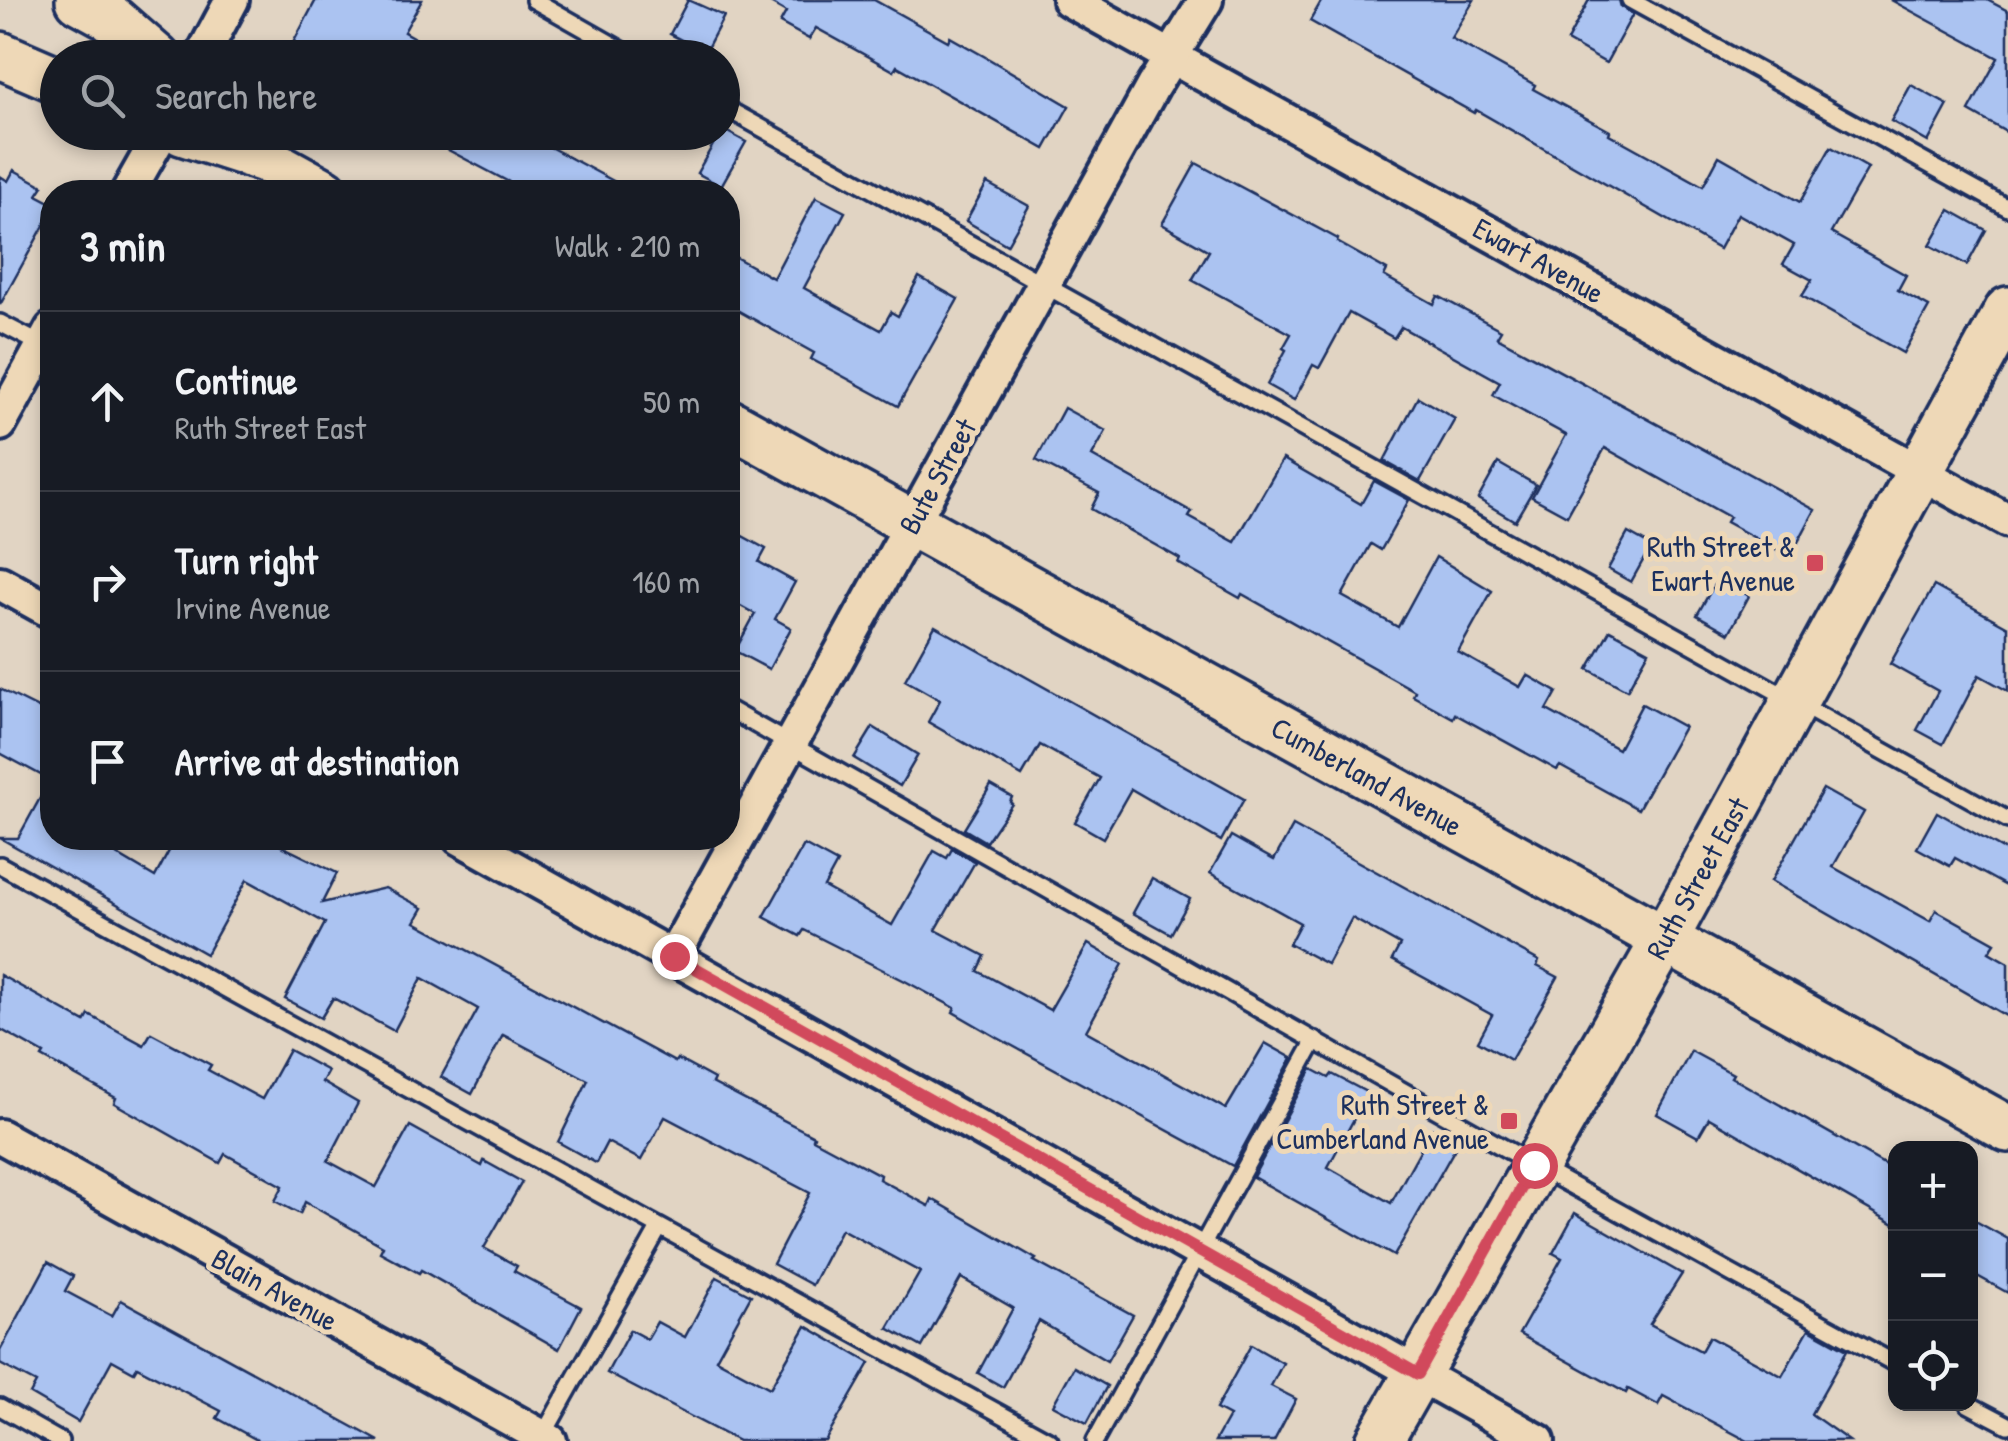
<!DOCTYPE html>
<meta charset="utf-8">
<style>
:root{--surface:#171b24;--page:#242831;--text:#f1f3f6;--muted:#9ea1a6;--line:#363941}
body{margin:0;font-family:"Patrick Hand",sans-serif;background:var(--page);color:var(--text)}
.controls{position:absolute;right:30px;bottom:30px;display:grid;overflow:hidden;border-radius:20px;box-shadow:0 5px 15px #0003}
.controls button{width:90px;height:90px;display:grid;place-items:center;padding:0;border:0;border-bottom:2px solid var(--line);background:var(--surface);color:var(--text);font:50px sans-serif}
.stop{position:absolute;width:30px;height:30px;margin:-22px;border:8px solid #d1495b;border-radius:50%;background:#fff}
.stop.end{background:#d1495b;border-color:#fff;box-shadow:0 2px 10px #0008}
.list{margin:0;padding:0;list-style:none}
h2{display:flex;justify-content:space-between;align-items:center;height:130px;margin:0;padding:0 40px;font-size:42px}
h2 small{font-size:32px;font-weight:400;color:var(--muted)}
.list li{display:grid;grid-template-columns:65px 1fr auto;gap:30px;align-items:center;box-sizing:border-box;height:180px;padding:0 40px;border-top:2px solid var(--line)}
.list b{display:block;font-size:38px;white-space:nowrap}
.list p{margin:0;font-size:32px;white-space:nowrap;color:var(--muted)}
.list em{font-size:32px;font-style:normal;color:var(--muted)}
.icon{flex:none;width:55px;height:55px;fill:none;stroke:currentColor;stroke-width:2;stroke-linecap:round;stroke-linejoin:round}
.map{position:relative;flex:none;width:2008px;height:1441px;overflow:hidden}
.search{position:absolute;background:var(--surface);box-shadow:0 5px 15px #0003;left:40px;top:40px;width:700px;height:110px;display:flex;align-items:center;gap:25px;box-sizing:border-box;padding:0 35px;border-radius:55px;color:var(--muted);font-size:38px}
.panel{position:absolute;background:var(--surface);box-shadow:0 5px 15px #0003;left:40px;top:180px;width:700px;height:670px;border-radius:40px}
.map>svg:first-child{display:block}
.building{fill:#abc3f1;stroke:#1b2f5e;stroke-width:2.5}
.lines{fill:none;stroke-linecap:round;stroke-linejoin:round}
.lane-casing{stroke:#1b2f5e;stroke-width:22}
.street-casing{stroke:#1b2f5e;stroke-width:40}
.secondary-casing{stroke:#1b2f5e;stroke-width:52}
.lane{stroke:#eed8b7;stroke-width:15}
.street{stroke:#eed8b7;stroke-width:32}
.secondary{stroke:#eed8b7;stroke-width:45}
.route{stroke:#d1495b;stroke-width:12}
.poi-dot{fill:#d1495b;stroke:#eed8b7;stroke-width:4}
.labels{text-anchor:middle;dominant-baseline:central;stroke-width:10;stroke-linejoin:round;paint-order:stroke}
.street-label{font-size:30px;fill:#1b2f5e;stroke:#eed8b7}
.poi-label{font-size:30px;fill:#1b2f5e;stroke:#eed8b7;text-anchor:end}
</style>
<div class="map">
<svg width="2008" height="1441" viewBox="0 0 2008 1441">
<rect width="100%" height="100%" fill="#e1d4c3"/>
<filter id="ink" filterUnits="userSpaceOnUse"><feTurbulence type="fractalNoise" baseFrequency=".01" numOctaves="2"/><feDisplacementMap in="SourceGraphic" scale="20" xChannelSelector="R" yChannelSelector="G"/><feConvolveMatrix kernelMatrix="1 2 1 2 8 2 1 2 1" color-interpolation-filters="sRGB"/></filter>
<g filter="url(#ink)">
<g class="building">
<polygon points="316,0 422,0 404,32 450,58 285,58"/>
<polygon points="688,0 724,16 705,52 670,34"/>
<polygon points="765,0 874,0 948,41 950,37 989,59 1069,106 1045,149 897,66 894,71 816,28 809,39 780,23 786,12"/>
<polygon points="1322,0 1474,0 1451,38 1535,85 1533,89 1610,131 1609,134 1703,186 1719,156 1800,202 1831,147 1868,168 1831,233 1906,275 1898,290 1929,307 1903,353 1802,296 1812,280 1783,264 1794,245 1738,214 1719,249 1476,110 1474,113 1310,21"/>
<polygon points="1589,0 1619,0 1621,7 1633,14 1606,63 1567,41"/>
<polygon points="1891,0 1987,0 2008,11 2008,133 1969,111 1998,58"/>
<polygon points="1911,85 1948,105 1928,142 1891,121"/>
<polygon points="722,129 746,142 721,186 697,173"/>
<polygon points="414,132 522,132 634,192 528,192"/>
<polygon points="1196,163 1338,239 1337,242 1387,270 1384,276 1434,304 1438,296 1501,330 1497,337 1815,510 1790,557 1726,522 1729,517 1605,448 1567,516 1532,497 1566,435 1493,395 1500,382 1401,327 1394,338 1349,313 1319,368 1313,365 1294,400 1267,385 1286,350 1283,348 1291,334 1192,280 1209,251 1162,224"/>
<polygon points="14,170 43,186 37,195 52,203 52,211 0,305 0,176 8,181"/>
<polygon points="987,183 1029,206 1007,245 966,221"/>
<polygon points="816,197 845,212 804,288 881,330 891,312 898,316 919,277 958,299 898,406 811,359 814,353 728,305 728,253 773,278"/>
<polygon points="1950,210 1986,230 1967,265 1930,245"/>
<polygon points="1418,397 1455,419 1420,481 1384,461"/>
<polygon points="1064,408 1106,431 1092,456 1192,512 1189,517 1235,542 1283,459 1361,504 1374,481 1409,500 1381,550 1371,544 1342,596 1398,627 1436,557 1492,591 1458,652 1520,687 1527,675 1557,692 1547,710 1618,749 1642,704 1684,727 1638,809 1560,766 1557,770 1455,714 1453,718 1413,696 1415,691 1242,594 1240,598 1178,563 1180,559 1091,509 1099,493 1036,460"/>
<polygon points="1498,463 1536,485 1515,521 1478,499"/>
<polygon points="728,528 766,549 759,562 795,582 775,619 791,628 769,669 735,651 755,614 728,599"/>
<polygon points="1628,533 1651,546 1631,582 1608,569"/>
<polygon points="1718,578 1749,596 1729,633 1697,615"/>
<polygon points="1934,586 2008,627 2008,691 1979,675 1943,744 1917,730 1938,691 1890,664"/>
<polygon points="935,626 1244,799 1221,841 1131,789 1103,838 1075,822 1100,778 1040,745 1022,776 928,722 940,700 905,680"/>
<polygon points="1610,630 1649,651 1627,690 1588,669"/>
<polygon points="0,689 52,715 52,838 89,838 155,877 176,838 265,838 337,873 322,903 385,888 423,908 415,922 675,1062 677,1059 714,1079 712,1083 814,1136 813,1139 880,1175 879,1179 929,1206 932,1199 1036,1259 1034,1261 1133,1315 1107,1361 1039,1321 1003,1387 978,1373 1013,1308 961,1278 922,1347 888,1328 920,1272 841,1229 812,1285 773,1264 810,1193 665,1117 641,1160 607,1142 596,1163 558,1142 588,1080 503,1035 472,1094 441,1077 478,1009 422,978 394,1031 333,998 321,1018 285,999 325,923 247,880 206,954 0,838 18,838 50,780 0,753"/>
<polygon points="873,727 918,755 900,786 854,758"/>
<polygon points="991,785 1012,797 1010,802 1012,804 986,842 964,829"/>
<polygon points="1823,789 1864,812 1833,867 1930,921 1936,910 1995,943 1989,952 2008,963 2008,1017 1771,881"/>
<polygon points="1937,812 2008,852 2008,887 1955,858 1950,866 1917,848"/>
<polygon points="1293,826 1539,961 1537,966 1558,977 1511,1060 1478,1041 1492,1015 1392,960 1400,945 1352,918 1327,964 1289,944 1300,923 1210,873 1231,836 1274,860"/>
<polygon points="804,845 837,863 824,887 892,925 934,851 947,858 952,849 975,862 936,930 985,956 978,971 1050,1010 1088,944 1123,964 1086,1031 1226,1109 1265,1043 1292,1058 1233,1166 998,1038 953,1012 955,1008 905,981 804,930 800,936 764,917"/>
<polygon points="1152,878 1190,899 1171,934 1133,913"/>
<polygon points="0,975 85,1022 89,1015 144,1045 151,1033 211,1065 208,1070 262,1099 289,1050 328,1071 322,1082 358,1103 328,1161 376,1187 410,1126 482,1166 484,1161 522,1182 484,1248 517,1266 514,1271 581,1307 559,1349 421,1270 419,1273 380,1252 383,1246 305,1202 300,1214 275,1201 283,1186 225,1154 220,1163 114,1103 116,1098 42,1057 44,1054 0,1029"/>
<polygon points="1691,1051 1733,1074 1731,1077 1896,1171 1896,1225 1709,1118 1698,1137 1657,1114"/>
<polygon points="1312,1069 1329,1078 1332,1074 1368,1093 1328,1167 1391,1203 1432,1129 1458,1143 1394,1256 1253,1177"/>
<polygon points="1575,1213 1682,1274 1650,1324 1701,1351 1709,1337 1782,1376 1809,1329 1847,1350 1811,1414 1849,1441 1748,1441 1663,1396 1658,1405 1628,1389 1626,1393 1519,1334 1562,1258 1553,1253"/>
<polygon points="1970,1218 2008,1239 2008,1293 1970,1272"/>
<polygon points="48,1262 73,1276 65,1291 112,1316 121,1300 379,1441 259,1441 217,1418 221,1411 137,1367 134,1372 112,1360 78,1422 30,1394 36,1383 0,1364 0,1351"/>
<polygon points="717,1277 751,1295 716,1359 770,1388 806,1326 870,1363 825,1441 738,1441 607,1373 630,1330 647,1339 657,1322 685,1337"/>
<polygon points="1251,1345 1283,1363 1271,1386 1296,1399 1274,1441 1215,1441 1229,1416 1216,1409"/>
<polygon points="1074,1367 1107,1386 1087,1423 1053,1405"/>
</g>
<g class="lines">
<g class="lane-casing">
<g id="lane">
<polyline points="534,0 636,58"/>
<polyline points="1630,0 2008,208"/>
<polyline points="722,106 2008,820"/>
<polyline points="0,323 44,346"/>
<polyline points="728,709 1534,1165 1896,1364"/>
<polyline points="0,865 1050,1441"/>
<polyline points="1968,1404 2008,1425"/>
<polyline points="0,1407 60,1441"/>
<polyline points="541,1439 659,1228"/>
<polyline points="1095,1441 1315,1040"/>
</g>
</g>
<g class="street-casing">
<g id="street">
<polyline points="1069,0 2008,521"/>
<polyline points="201,58 232,0"/>
<polyline points="128,192 162,132"/>
<polyline points="0,424 52,329"/>
<polyline points="0,583 52,612"/>
<polyline points="460,838 1538,1441"/>
<polyline points="674,955 1153,86 1206,0"/>
<polyline points="0,1136 550,1441"/>
</g>
</g>
<g class="secondary-casing">
<g id="secondary">
<polyline points="79,0 110,17 157,58"/>
<polyline points="0,55 58,80"/>
<polyline points="182,132 265,159 325,192"/>
<polyline points="728,422 2008,1129"/>
<polyline points="1379,1441 1665,939 2008,310"/>
</g>
</g>
<use href="#lane" class="lane"/>
<use href="#street" class="street"/>
<use href="#secondary" class="secondary"/>
</g>
</g>
<g class="lines" filter="url(#ink)">
<polyline class="route" points="674,956 1418,1374 1534,1165"/>
</g>
<g class="poi-dot">
<rect x="1805" y="553" width="20" height="20" rx="5"/>
<rect x="1499" y="1111" width="20" height="20" rx="5"/>
</g>
<g class="labels">
<g class="street-label">
<text transform="translate(1539 260) rotate(29)">Ewart Avenue</text>
<text transform="translate(937 476) rotate(-61)">Bute Street</text>
<text transform="translate(1367 776) rotate(29)">Cumberland Avenue</text>
<text transform="translate(1697 878) rotate(-61)">Ruth Street East</text>
<text transform="translate(275 1289) rotate(29)">Blain Avenue</text>
</g>
<g class="poi-label">
<text x="1795" y="546">Ruth Street &amp;<tspan x="1795" dy="34">Ewart Avenue</tspan></text>
<text x="1489" y="1104">Ruth Street &amp;<tspan x="1489" dy="34">Cumberland Avenue</tspan></text>
</g>
</g>
</svg>
<div class="controls">
<button>+</button>
<button>−</button>
<button><svg class="icon" aria-label="locate" viewBox="0 0 24 24"><circle cx="12" cy="12" r="6"/><path d="M12 2v4M12 18v4M2 12h4M18 12h4"/></svg></button>
</div>
<div class="stop" style="left:1534px;top:1165px"></div>
<div class="stop end" style="left:674px;top:956px"></div>
<div class="search"><svg class="icon" aria-label="search" viewBox="0 0 24 24"><circle cx="10" cy="10" r="6"/><path d="M15 15l6 6"/></svg>Search here</div>
<section class="panel">
<h2>3 min<small>Walk · 210 m</small></h2>
<ul class="list">
<li><svg class="icon" aria-label="ahead" viewBox="0 0 24 24"><path d="M12 20V5M6 11l6-6 6 6"/></svg><div><b>Continue</b><p>Ruth Street East</p></div><em>50 m</em></li>
<li><svg class="icon" aria-label="right" viewBox="0 0 24 24"><path d="M7 20v-9h11M14 6l5 5-5 5"/></svg><div><b>Turn right</b><p>Irvine Avenue</p></div><em>160 m</em></li>
<li><svg class="icon" aria-label="arrive" viewBox="0 0 24 24"><path d="M6 21V4h12l-3 4 3 4H6"/></svg><div><b>Arrive at destination</b></div></li>
</ul>
</section>
</div>
